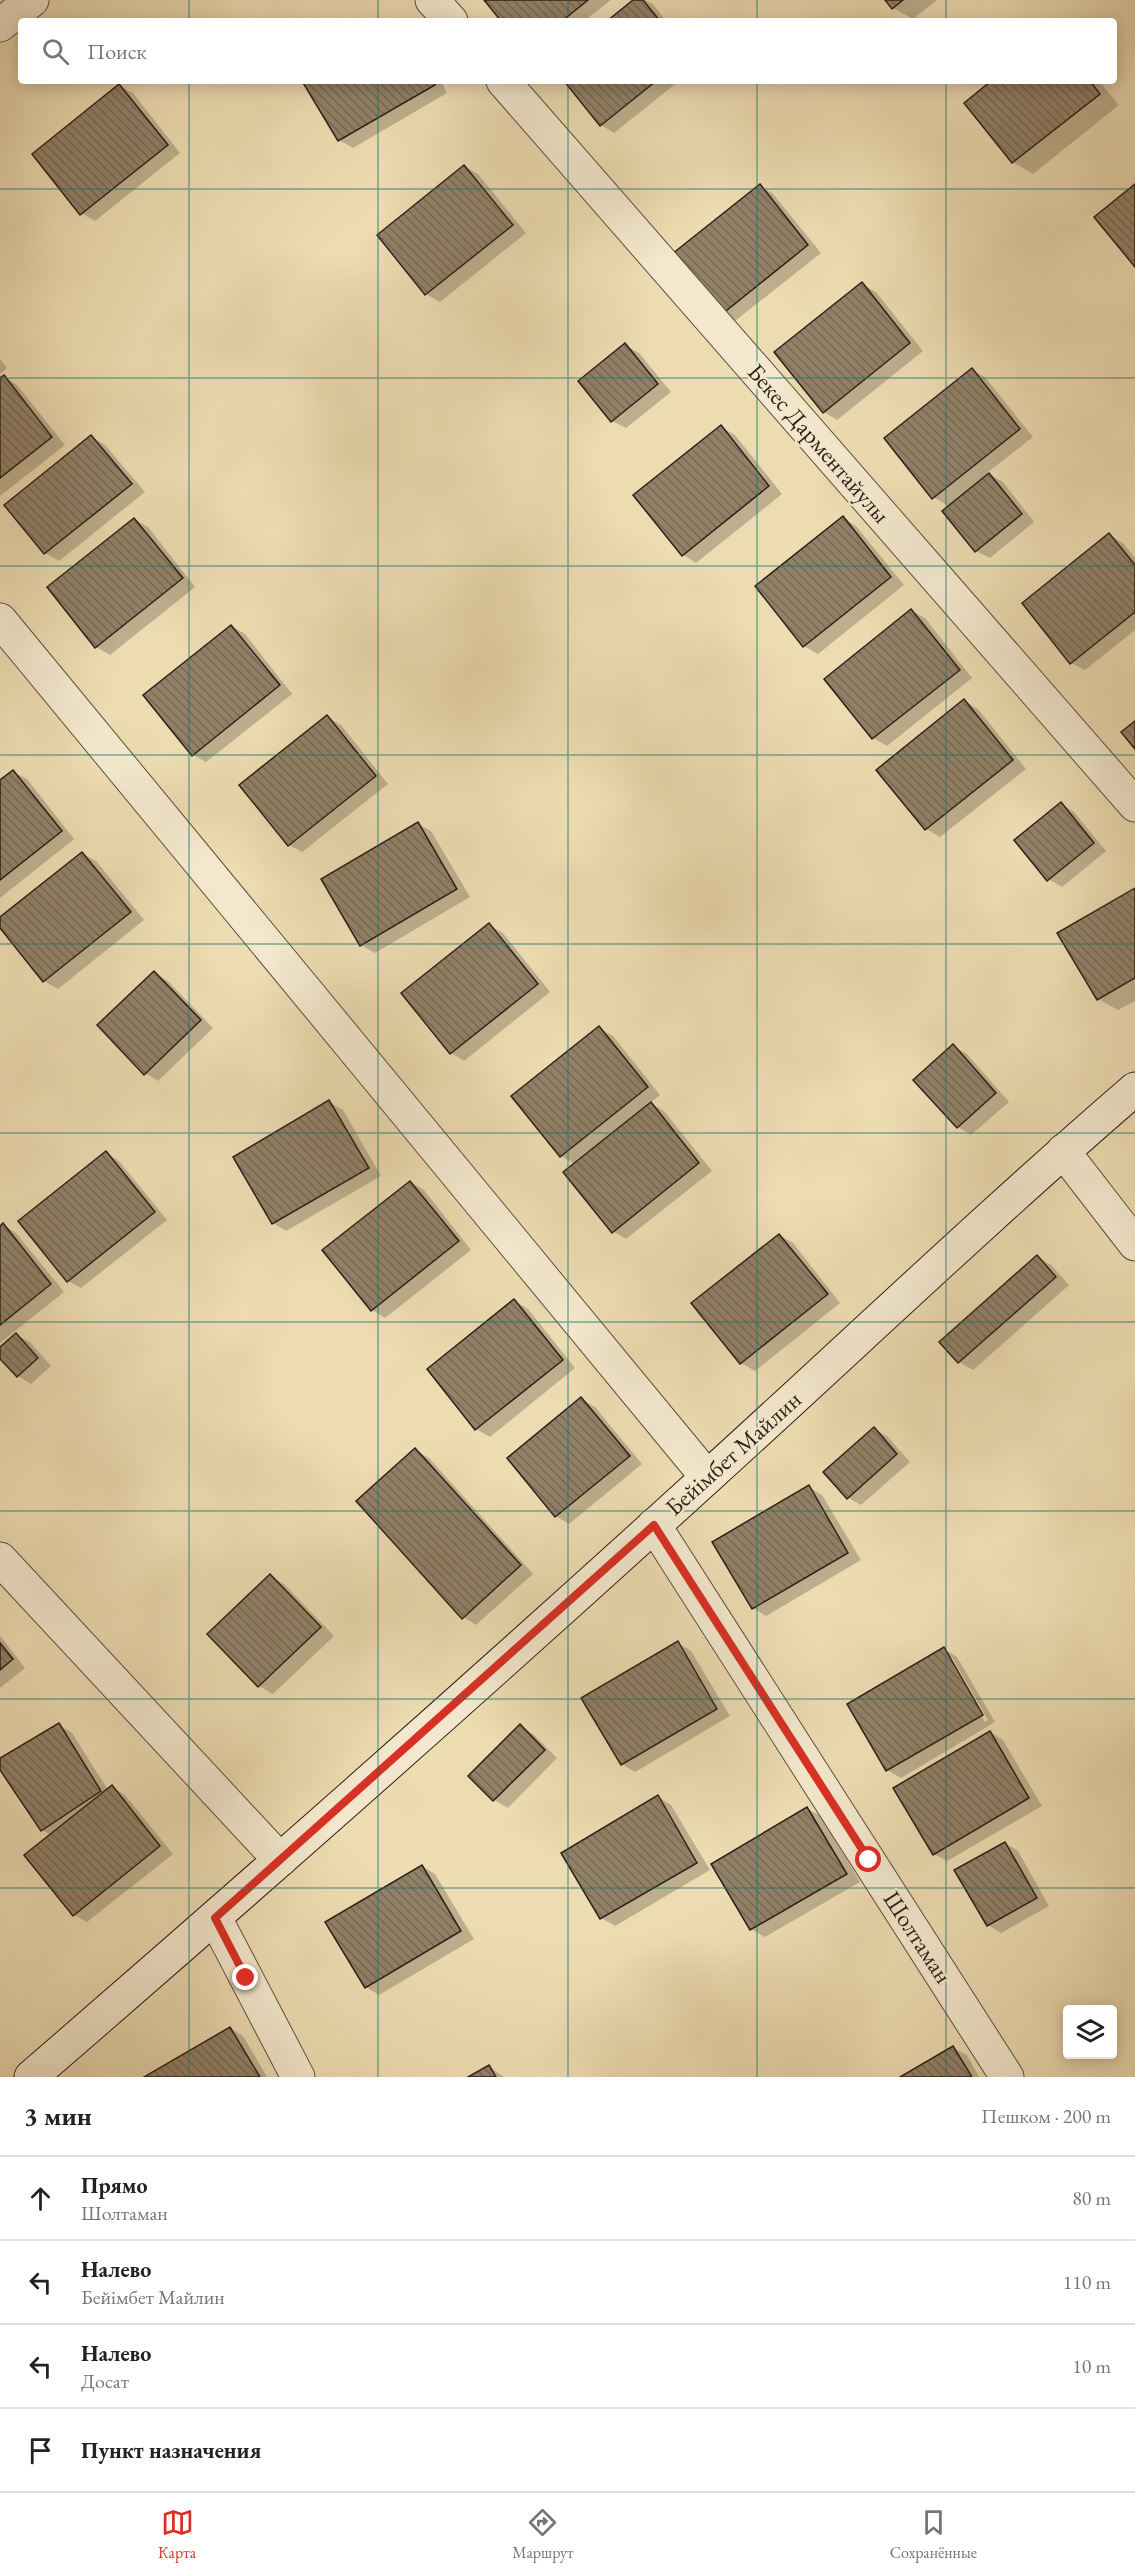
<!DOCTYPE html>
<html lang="ru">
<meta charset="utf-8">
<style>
:root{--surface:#fff;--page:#f2f2f2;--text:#222;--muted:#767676;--line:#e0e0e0;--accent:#d93025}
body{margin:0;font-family:"EB Garamond",serif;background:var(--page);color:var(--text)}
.controls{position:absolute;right:18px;bottom:18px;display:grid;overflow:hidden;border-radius:6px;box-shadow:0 3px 15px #0003}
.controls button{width:54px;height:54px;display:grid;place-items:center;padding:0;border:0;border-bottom:2px solid var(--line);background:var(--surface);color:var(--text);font:30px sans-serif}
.stop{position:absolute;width:18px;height:18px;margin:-14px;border:4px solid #d93025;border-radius:50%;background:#fff}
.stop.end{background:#d93025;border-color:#fff;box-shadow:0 2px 6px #0008}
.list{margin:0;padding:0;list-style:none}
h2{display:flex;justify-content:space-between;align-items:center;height:78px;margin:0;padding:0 24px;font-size:26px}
h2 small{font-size:20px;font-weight:400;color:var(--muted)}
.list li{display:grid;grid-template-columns:39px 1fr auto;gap:18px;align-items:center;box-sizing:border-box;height:84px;padding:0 24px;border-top:2px solid var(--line)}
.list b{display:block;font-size:22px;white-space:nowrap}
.list p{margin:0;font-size:20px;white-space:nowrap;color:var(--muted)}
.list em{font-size:20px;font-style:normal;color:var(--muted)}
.icon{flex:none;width:33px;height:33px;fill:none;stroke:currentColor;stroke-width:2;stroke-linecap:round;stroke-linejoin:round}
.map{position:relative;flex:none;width:1135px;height:2077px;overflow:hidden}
.search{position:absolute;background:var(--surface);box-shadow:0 3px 15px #0003;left:18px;right:18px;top:18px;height:66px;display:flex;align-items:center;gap:15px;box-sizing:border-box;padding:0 21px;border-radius:6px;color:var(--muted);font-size:22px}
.sheet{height:414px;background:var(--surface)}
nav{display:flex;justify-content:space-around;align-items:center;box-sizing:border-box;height:84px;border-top:2px solid var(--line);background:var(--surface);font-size:16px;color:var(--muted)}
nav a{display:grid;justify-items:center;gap:3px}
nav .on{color:var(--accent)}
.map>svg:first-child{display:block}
.shadow{fill:#0003;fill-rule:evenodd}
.building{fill:url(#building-back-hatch);stroke:#2d1f17;stroke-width:1.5}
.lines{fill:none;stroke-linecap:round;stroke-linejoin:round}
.street-casing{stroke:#5d4e3e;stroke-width:35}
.secondary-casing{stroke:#2d1f17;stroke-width:35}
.street{stroke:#f3e8cd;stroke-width:33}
.secondary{stroke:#f3e8cd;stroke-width:33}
.route{stroke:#d93025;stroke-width:8}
.grid{fill:none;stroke:#0f766e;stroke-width:1.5;stroke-opacity:0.55}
.labels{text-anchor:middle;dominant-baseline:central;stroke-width:4.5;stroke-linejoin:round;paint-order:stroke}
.street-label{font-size:24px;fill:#2d1f17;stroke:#f3e8cd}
</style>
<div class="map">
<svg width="1135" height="2077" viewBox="0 0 1135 2077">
<defs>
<pattern id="building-back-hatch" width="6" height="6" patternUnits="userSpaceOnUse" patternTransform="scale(1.5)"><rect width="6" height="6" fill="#918168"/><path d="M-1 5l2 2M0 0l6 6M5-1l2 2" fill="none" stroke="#776955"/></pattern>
</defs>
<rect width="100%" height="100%" fill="#eddbb2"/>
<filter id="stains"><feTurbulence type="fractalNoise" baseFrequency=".00333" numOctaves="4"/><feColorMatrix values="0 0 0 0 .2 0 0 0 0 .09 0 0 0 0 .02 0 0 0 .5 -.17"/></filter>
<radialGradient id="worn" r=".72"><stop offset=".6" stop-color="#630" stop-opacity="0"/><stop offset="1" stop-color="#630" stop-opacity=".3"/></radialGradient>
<g class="shadow">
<polygon points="486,0 611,0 584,21 503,21"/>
<polygon points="635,0 645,0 653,4 666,21 609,21"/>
<polygon points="887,0 937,0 913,19 893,8"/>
<polygon points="304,81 441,81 447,93 353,148 339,140"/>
<polygon points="566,81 679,81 614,133 601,125"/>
<polygon points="993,81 1099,81 1119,105 1033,174 1013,162 966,103"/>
<polygon points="119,86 133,93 180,153 95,221 81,213"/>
<polygon points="464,166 478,174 526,233 440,302 426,294 379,235"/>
<polygon points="760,186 773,194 821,253 735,321 722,314"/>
<polygon points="862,284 876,292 923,351 837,420 824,412"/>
<polygon points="625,345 639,353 671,392 626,428 612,421"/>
<polygon points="0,359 7,368 0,374"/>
<polygon points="972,370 985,377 1033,437 987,473 1003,482 1034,522 990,558 976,551 950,507 933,497"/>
<polygon points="4,377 17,385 65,445 0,496 0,380"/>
<polygon points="721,427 735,435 782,494 696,563 683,555"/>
<polygon points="91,437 105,445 145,492 59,561 45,553 6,505"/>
<polygon points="843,518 856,526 904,585 818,654 804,646"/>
<polygon points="134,519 148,527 195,587 110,655 96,647 49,588"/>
<polygon points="1109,535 1123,543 1135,558 1135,630 1085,670 1071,663"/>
<polygon points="912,611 925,618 972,678 887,746 873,738 826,679"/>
<polygon points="231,626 245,634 292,694 206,762 193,755"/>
<polygon points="964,701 978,709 1026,769 940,837 926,829"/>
<polygon points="327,717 341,725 388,784 302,852 289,845"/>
<polygon points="13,772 27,779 74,839 0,898 0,782"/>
<polygon points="1061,804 1074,812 1106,851 1062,887 1048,879"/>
<polygon points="418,824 431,831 470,897 375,953 361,945"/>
<polygon points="83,854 96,861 144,920 58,989 44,981 0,926 0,919"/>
<polygon points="1135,889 1135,1001 1118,1010 1098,999"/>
<polygon points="489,925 503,933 550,992 464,1061 451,1053"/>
<polygon points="154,973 168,981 213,1028 158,1081 145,1073"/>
<polygon points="599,1028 613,1036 660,1095 650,1103 664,1111 712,1171 626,1239 613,1231 575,1164 561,1156"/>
<polygon points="953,1046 967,1054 1009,1102 971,1135 958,1127"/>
<polygon points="329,1102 343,1110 381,1176 286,1231 273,1223"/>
<polygon points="106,1153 119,1161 167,1220 81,1288 68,1281"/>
<polygon points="410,1182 424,1190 471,1250 385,1318 372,1310"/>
<polygon points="3,1225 16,1233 64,1292 0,1343 0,1227"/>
<polygon points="779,1235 793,1243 840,1303 755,1371 741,1363 693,1304"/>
<polygon points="1038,1257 1051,1265 1069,1285 973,1370 959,1362 941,1342"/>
<polygon points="515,1301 528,1309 575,1368 490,1437 476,1429"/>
<polygon points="16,1335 30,1342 51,1366 31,1384 18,1376 0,1356 0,1349"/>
<polygon points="581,1399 595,1407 642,1464 569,1524 556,1516"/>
<polygon points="874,1429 887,1436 910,1462 861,1505 848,1498"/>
<polygon points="415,1450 429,1458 533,1574 476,1625 463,1617"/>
<polygon points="809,1487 822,1495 861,1560 766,1616 753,1608"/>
<polygon points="270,1576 284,1584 334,1636 273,1694 259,1686 209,1634"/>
<polygon points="0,1636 25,1668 0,1688"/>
<polygon points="678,1643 691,1651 730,1716 635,1772 622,1764"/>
<path d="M 944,1649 L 957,1657 L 995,1722 L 901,1778 L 887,1770 ZM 948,1658 L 952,1658 L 988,1720 L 985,1722 Z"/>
<polygon points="59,1725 72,1733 108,1790 112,1787 125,1795 173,1854 87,1922 74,1915 51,1835 42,1830 0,1767 0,1760"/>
<polygon points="520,1726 533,1734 557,1758 508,1808 494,1800 470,1776"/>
<polygon points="990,1732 1003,1740 1042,1806 947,1861 934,1854"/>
<polygon points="658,1797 671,1805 710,1870 615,1926 601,1918 563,1853"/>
<polygon points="807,1809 821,1816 860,1882 765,1937 751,1929 713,1864"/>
<polygon points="1005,1843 1018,1851 1049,1906 1001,1933 988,1925"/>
<polygon points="422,1866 435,1874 474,1939 379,1995 366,1987"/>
<polygon points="230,2028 243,2036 267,2077 147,2077"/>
<polygon points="953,2048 967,2055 979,2077 903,2077"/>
<polygon points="489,2067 504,2077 471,2077"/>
</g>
<g class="building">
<polygon points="484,0 588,0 562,21 501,21"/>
<polygon points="633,0 643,0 660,21 607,21"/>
<polygon points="885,0 903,0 892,9"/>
<polygon points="302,81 433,81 435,85 338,141"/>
<polygon points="564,81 656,81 600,126"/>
<polygon points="991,81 1090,81 1100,94 1012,163 964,103"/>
<polygon points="119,84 168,145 80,215 32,154"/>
<polygon points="464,165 513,225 425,295 377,235"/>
<polygon points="760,184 808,245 721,315 672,254"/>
<polygon points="1135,184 1135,267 1094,217"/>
<polygon points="862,282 910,343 823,413 774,352"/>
<polygon points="625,343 658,384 611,422 578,381"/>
<polygon points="972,368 1020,429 932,499 884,438"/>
<polygon points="4,375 52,437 0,478 0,378"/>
<polygon points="721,425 769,486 682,556 633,495"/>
<polygon points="91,435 132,484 44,554 4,505"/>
<polygon points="989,473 1022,514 975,552 942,511"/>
<polygon points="843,516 891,577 803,647 755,586"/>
<polygon points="134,518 183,578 95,648 47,587"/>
<polygon points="1109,533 1135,565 1135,612 1070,664 1022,603"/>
<polygon points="911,609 960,670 872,739 824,679"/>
<polygon points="231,625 280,685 192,756 143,695"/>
<polygon points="964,699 1013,760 925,830 876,770"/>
<polygon points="327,715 376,776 288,846 239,785"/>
<polygon points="1135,721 1135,749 1121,732"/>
<polygon points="13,770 62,831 0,880 0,780"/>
<polygon points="1061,802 1094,843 1047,881 1014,840"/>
<polygon points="418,822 457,889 360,946 321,879"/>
<polygon points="82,852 131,912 43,982 0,928 0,917"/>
<polygon points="1135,888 1135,978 1097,1000 1057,933"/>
<polygon points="489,923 538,984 450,1054 401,993"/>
<polygon points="154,971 201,1020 144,1075 97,1025"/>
<polygon points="599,1026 648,1087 560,1157 511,1096"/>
<polygon points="953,1044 996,1093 957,1128 913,1080"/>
<polygon points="329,1100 369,1168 272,1224 233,1157"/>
<polygon points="651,1102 699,1163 612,1233 563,1172"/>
<polygon points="106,1151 155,1212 67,1282 18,1221"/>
<polygon points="410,1181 459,1241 371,1311 322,1250"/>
<polygon points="3,1223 51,1284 0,1325 0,1226"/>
<polygon points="779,1234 828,1294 740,1364 691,1303"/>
<polygon points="1037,1255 1056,1277 958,1363 939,1342"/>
<polygon points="514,1299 563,1360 475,1430 427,1369"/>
<polygon points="16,1333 38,1358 17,1377 0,1359 0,1347"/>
<polygon points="581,1397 630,1456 555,1517 507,1458"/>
<polygon points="874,1427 897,1454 847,1499 823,1472"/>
<polygon points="415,1448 521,1565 462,1619 356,1501"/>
<polygon points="809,1485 848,1553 752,1609 712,1542"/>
<polygon points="270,1574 321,1627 258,1687 207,1634"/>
<polygon points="678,1641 717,1709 621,1765 581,1698"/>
<polygon points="0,1643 13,1659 0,1670"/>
<polygon points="944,1647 983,1715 886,1771 847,1704"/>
<polygon points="59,1723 101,1791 41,1831 0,1770 0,1758"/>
<polygon points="520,1724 545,1750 493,1801 468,1776"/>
<polygon points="990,1731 1029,1798 933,1855 893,1788"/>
<polygon points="112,1785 160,1846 73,1916 24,1855"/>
<polygon points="658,1795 697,1863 600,1919 561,1853"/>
<polygon points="807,1807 847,1874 750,1930 711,1864"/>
<polygon points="1005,1842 1037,1898 987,1926 954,1870"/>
<polygon points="422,1865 461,1931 365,1988 325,1922"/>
<polygon points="230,2027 260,2077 144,2077"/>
<polygon points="953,2046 972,2077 900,2077"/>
<polygon points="489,2065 496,2077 468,2077"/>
</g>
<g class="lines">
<g class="street-casing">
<g id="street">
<polyline points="432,0 451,21"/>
<polyline points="0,25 32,0"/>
<polyline points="503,81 1135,805"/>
<polyline points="0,620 707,1477"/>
<polyline points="1063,1151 1135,1244"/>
<polyline points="654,1525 1007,2077"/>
<polyline points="0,1559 280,1860"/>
<polyline points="215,1918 298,2077"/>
</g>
</g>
<g class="secondary-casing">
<path id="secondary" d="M 31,2077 C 260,1879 487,1678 711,1474 C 852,1346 990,1214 1135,1089"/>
</g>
<use href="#street" class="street"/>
<use href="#secondary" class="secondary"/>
</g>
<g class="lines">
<polyline class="route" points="246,1978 215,1918 654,1525 869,1860"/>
</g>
<path class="grid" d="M 189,0 L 189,21M 378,0 L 378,21M 568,0 L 568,21M 757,0 L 757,21M 946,0 L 946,21M 189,81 L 189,2077M 378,81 L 378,2077M 568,81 L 568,2077M 757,81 L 757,2077M 946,81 L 946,2077M 0,189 L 1135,189M 0,378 L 1135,378M 0,566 L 1135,566M 0,755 L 1135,755M 0,944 L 1135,944M 0,1133 L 1135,1133M 0,1322 L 1135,1322M 0,1511 L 1135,1511M 0,1699 L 1135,1699M 0,1888 L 1135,1888"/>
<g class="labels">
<g class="street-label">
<text transform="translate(819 443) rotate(49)">Бекес Дарментайулы</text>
<text transform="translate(733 1453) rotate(-42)">Бейімбет Майлин</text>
<text transform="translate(918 1937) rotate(57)">Шолтаман</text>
</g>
</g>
<rect width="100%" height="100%" filter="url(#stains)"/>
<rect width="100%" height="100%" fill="url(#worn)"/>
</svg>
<div class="controls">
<button><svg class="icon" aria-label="layers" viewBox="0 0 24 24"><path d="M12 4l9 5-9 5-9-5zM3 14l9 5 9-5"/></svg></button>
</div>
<div class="stop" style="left:869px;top:1860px"></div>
<div class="stop end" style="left:246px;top:1978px"></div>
<div class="search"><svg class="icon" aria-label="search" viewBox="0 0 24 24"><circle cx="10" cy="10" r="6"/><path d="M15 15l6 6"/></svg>Поиск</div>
</div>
<section class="sheet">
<h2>3 мин<small>Пешком · 200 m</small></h2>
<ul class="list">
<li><svg class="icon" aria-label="ahead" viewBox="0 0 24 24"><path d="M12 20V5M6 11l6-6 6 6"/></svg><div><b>Прямо</b><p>Шолтаман</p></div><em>80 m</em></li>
<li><svg class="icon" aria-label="left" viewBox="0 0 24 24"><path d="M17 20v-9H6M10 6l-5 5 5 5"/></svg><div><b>Налево</b><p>Бейімбет Майлин</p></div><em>110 m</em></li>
<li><svg class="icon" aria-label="left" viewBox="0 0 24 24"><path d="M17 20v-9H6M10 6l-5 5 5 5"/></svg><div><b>Налево</b><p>Досат</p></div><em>10 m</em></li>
<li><svg class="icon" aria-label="arrive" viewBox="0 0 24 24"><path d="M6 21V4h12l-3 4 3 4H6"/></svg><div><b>Пункт назначения</b></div></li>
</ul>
</section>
<nav>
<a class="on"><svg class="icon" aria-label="map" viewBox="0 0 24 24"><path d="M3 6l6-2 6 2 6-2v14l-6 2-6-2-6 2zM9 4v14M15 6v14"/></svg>Карта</a>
<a><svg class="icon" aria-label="directions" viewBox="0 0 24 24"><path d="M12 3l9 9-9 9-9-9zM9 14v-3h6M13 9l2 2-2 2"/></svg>Маршрут</a>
<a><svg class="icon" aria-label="saved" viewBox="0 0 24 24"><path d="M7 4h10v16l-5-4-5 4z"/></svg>Сохранённые</a>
</nav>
